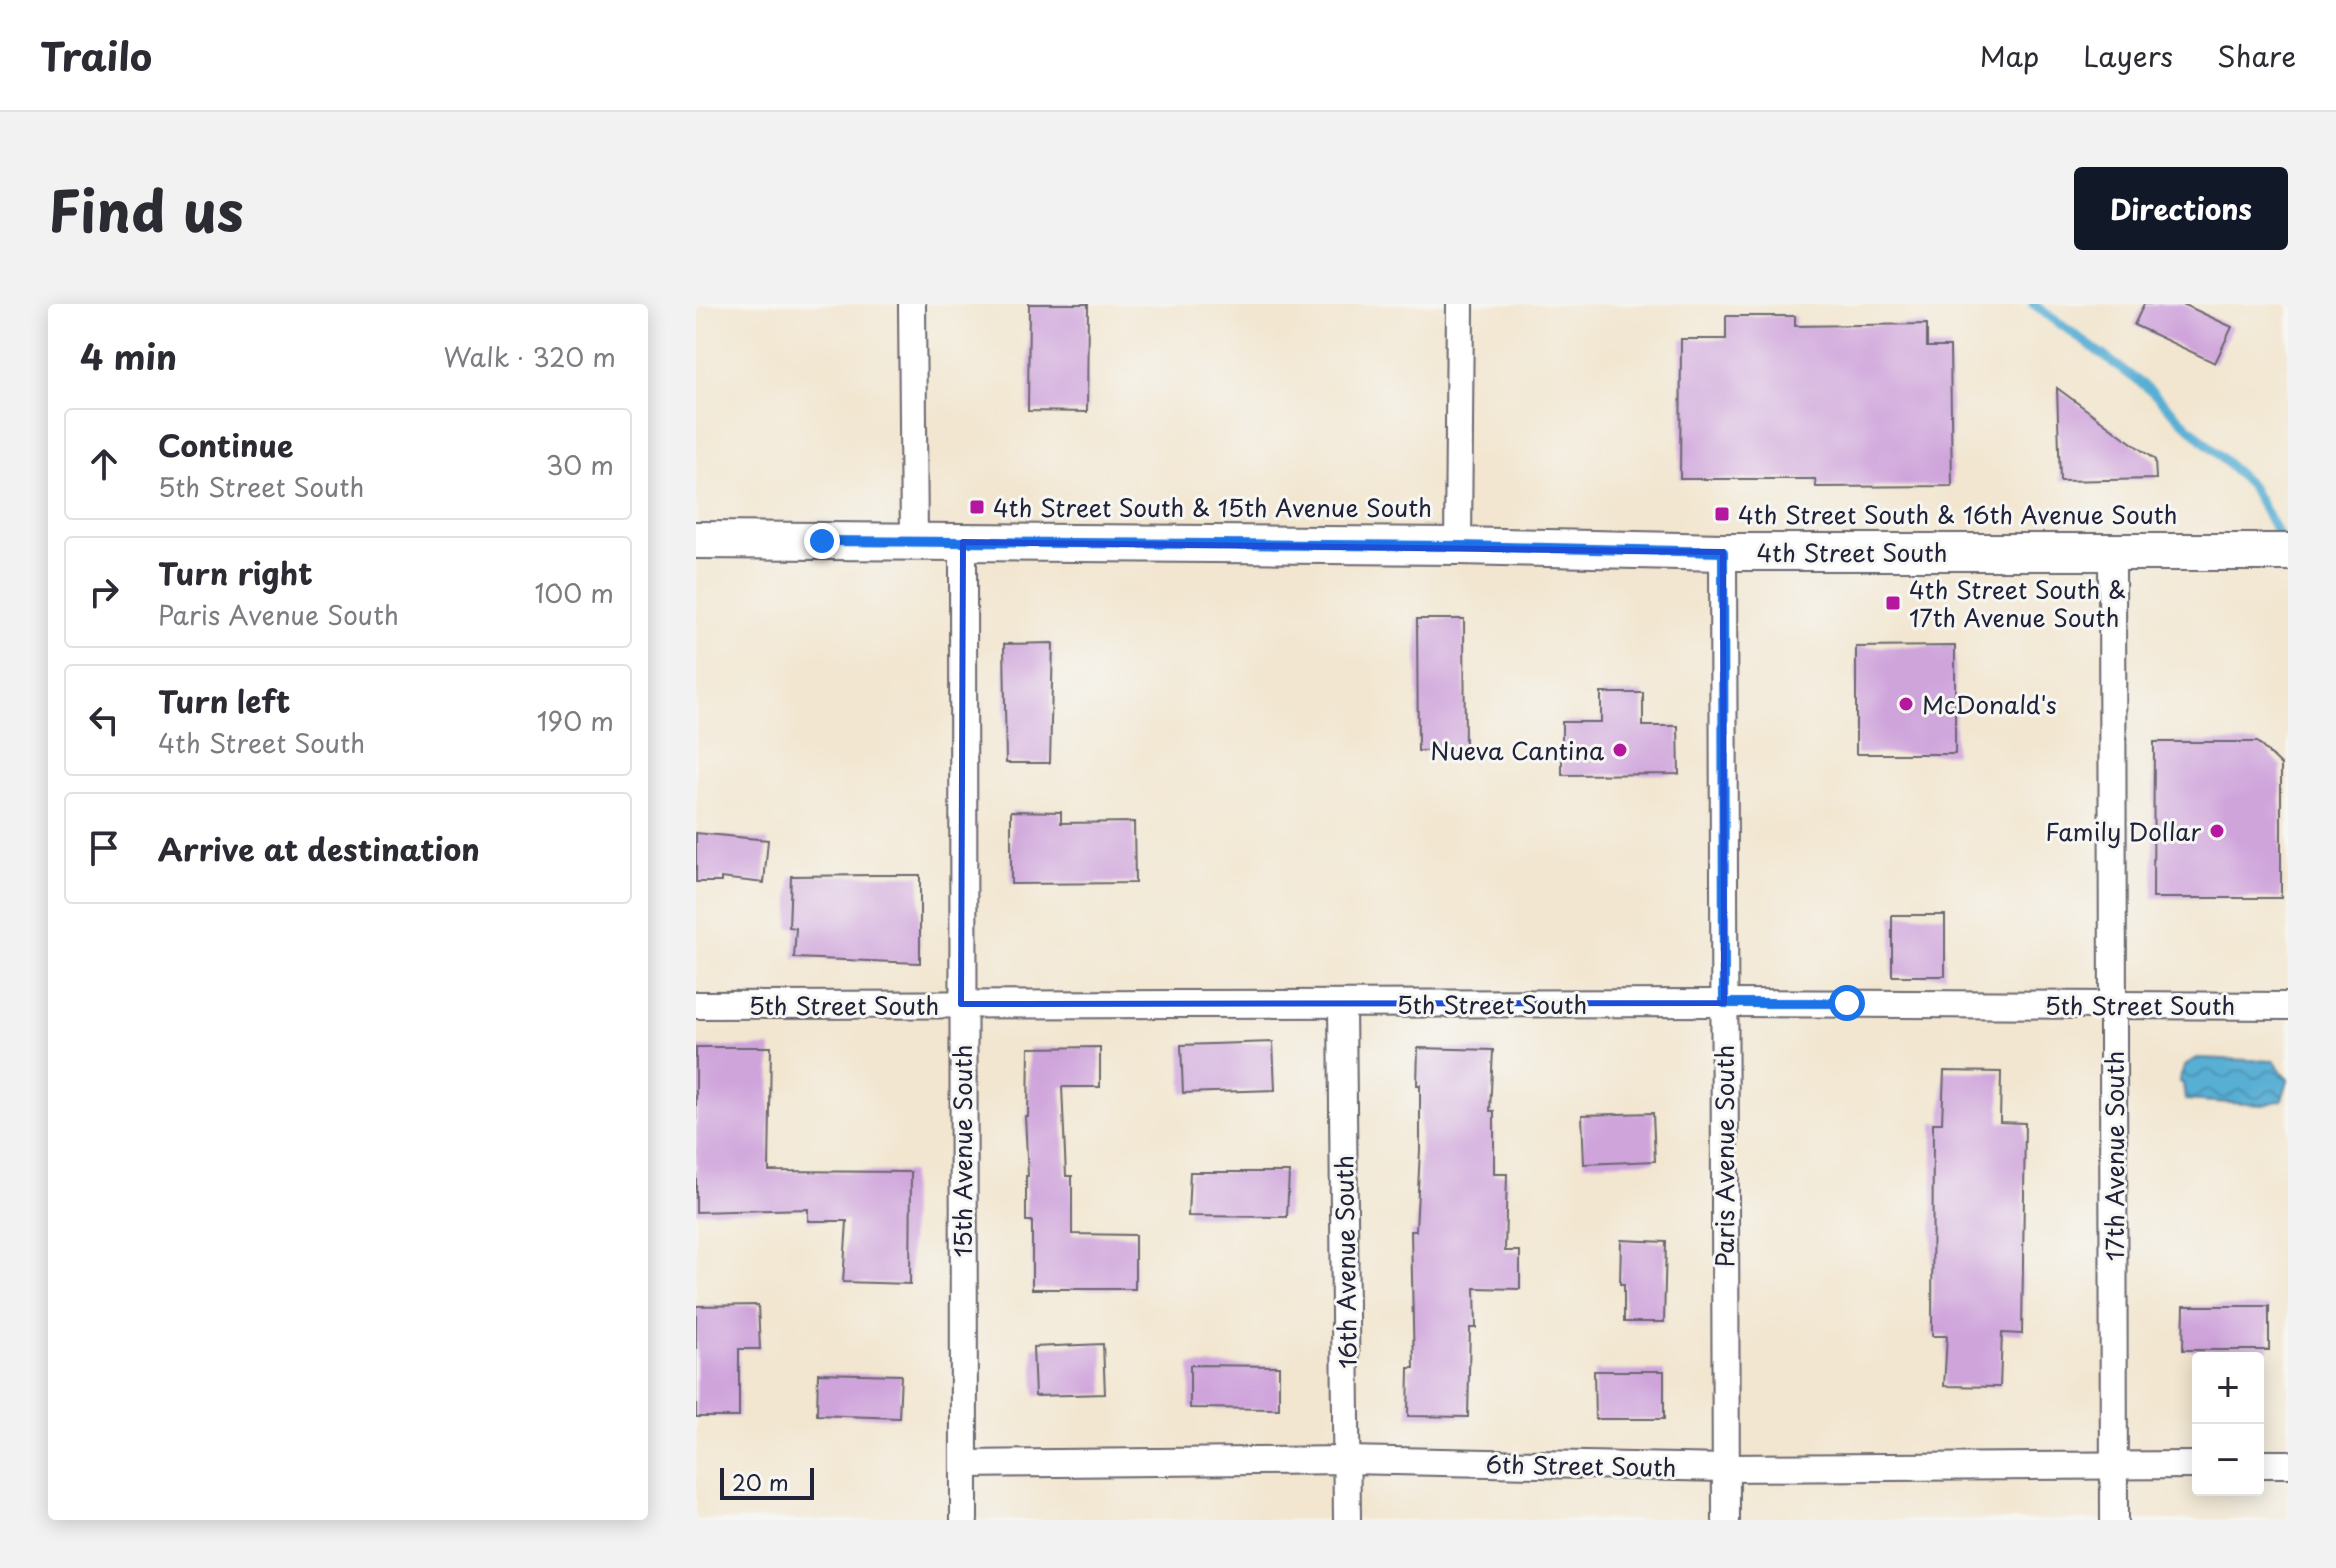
<!DOCTYPE html>
<meta charset="utf-8">
<style>
:root{--surface:#fff;--page:#f2f2f3;--text:#2b2b33;--muted:#7c7c81;--line:#e1e1e2;--accent:#111827}
body{margin:0;font-family:"Playpen Sans",sans-serif;background:var(--page);color:var(--text)}
.controls{position:absolute;right:24px;bottom:24px;display:grid;overflow:hidden;border-radius:8px;box-shadow:0 4px 20px #0003}
.controls button{width:72px;height:72px;display:grid;place-items:center;padding:0;border:0;border-bottom:2px solid var(--line);background:var(--surface);color:var(--text);font:40px sans-serif}
.scale{position:absolute;left:24px;bottom:20px;width:94px;box-sizing:border-box;padding-left:8px;border:4px solid #22223b;border-top:0;font-size:22px;line-height:28px;white-space:nowrap;color:#22223b;-webkit-text-stroke:6px #f6f6f2;paint-order:stroke}
.stop{position:absolute;width:24px;height:24px;margin:-18px;border:6px solid #1a73e8;border-radius:50%;background:#fff}
.stop.end{background:#1a73e8;border-color:#fff;box-shadow:0 2px 8px #0008}
.list{margin:0;padding:0;list-style:none}
h2{display:flex;justify-content:space-between;align-items:center;height:104px;margin:0;padding:0 32px;font-size:34px}
h2 small{font-size:26px;font-weight:400;color:var(--muted)}
.list li{display:grid;grid-template-columns:52px 1fr auto;gap:24px;align-items:center;box-sizing:border-box;height:112px;margin:0 16px 16px;padding:0 16px;border:2px solid var(--line);border-radius:8px}
.list b{display:block;font-size:30px;white-space:nowrap}
.list p{margin:0;font-size:26px;white-space:nowrap;color:var(--muted)}
.list em{font-size:26px;font-style:normal;color:var(--muted)}
.icon{flex:none;width:44px;height:44px;fill:none;stroke:currentColor;stroke-width:2;stroke-linecap:round;stroke-linejoin:round}
.map{position:relative;flex:none;width:1592px;height:1216px;overflow:hidden;border-radius:8px}
header{display:flex;align-items:center;gap:48px;box-sizing:border-box;height:112px;padding:0 40px;background:var(--surface);border-bottom:2px solid var(--line)}
header strong{font-size:38px}
nav{display:flex;gap:44px;margin-inline-start:auto;font-size:28px}
.intro{display:flex;align-items:center;justify-content:space-between;box-sizing:border-box;height:192px;padding:0 48px}
h1{margin:0;font-size:56px}
.button{padding:20px 36px;border-radius:8px;background:var(--accent);color:#fff;font-size:28px;font-weight:700}
main{display:flex;gap:48px;padding:0 48px}
aside{flex:1;background:var(--surface);border-radius:8px;box-shadow:0 4px 20px #0003}
.map>svg:first-child{display:block}
.water{fill:url(#water-waves);stroke:#3d6888;stroke-width:2}
.lines{fill:none;stroke-linecap:round;stroke-linejoin:round}
.stream{stroke:#58afd4;stroke-width:9}
.building{fill:#cfa4db}
.street-casing{stroke:#6b676f;stroke-width:30}
.secondary-casing{stroke:#6b676f;stroke-width:40}
.street{stroke:#fff;stroke-width:26}
.secondary{stroke:#fff;stroke-width:36}
.route{stroke:#1a73e8;stroke-width:10}
.marked{fill:none;stroke:#1d4ed8;stroke-width:6;stroke-linejoin:round}
.poi-dot{fill:#b5179e;stroke:#f6f6f2;stroke-width:3}
.labels{text-anchor:middle;dominant-baseline:central;stroke-width:6;stroke-linejoin:round;paint-order:stroke}
.poi-label{font-size:24px;fill:#22223b;stroke:#f6f6f2;text-anchor:start}
.street-label{font-size:24px;fill:#22223b;stroke:#f6f6f2}
</style>
<header>
<strong>Trailo</strong>
<nav><a>Map</a><a>Layers</a><a>Share</a></nav>
</header>
<div class="intro"><h1>Find us</h1><a class="button">Directions</a></div>
<main>
<aside>
<h2>4 min<small>Walk · 320 m</small></h2>
<ul class="list">
<li><svg class="icon" aria-label="ahead" viewBox="0 0 24 24"><path d="M12 20V5M6 11l6-6 6 6"/></svg><div><b>Continue</b><p>5th Street South</p></div><em>30 m</em></li>
<li><svg class="icon" aria-label="right" viewBox="0 0 24 24"><path d="M7 20v-9h11M14 6l5 5-5 5"/></svg><div><b>Turn right</b><p>Paris Avenue South</p></div><em>100 m</em></li>
<li><svg class="icon" aria-label="left" viewBox="0 0 24 24"><path d="M17 20v-9H6M10 6l-5 5 5 5"/></svg><div><b>Turn left</b><p>4th Street South</p></div><em>190 m</em></li>
<li><svg class="icon" aria-label="arrive" viewBox="0 0 24 24"><path d="M6 21V4h12l-3 4 3 4H6"/></svg><div><b>Arrive at destination</b></div></li>
</ul>
</aside>
<div class="map">
<svg width="1592" height="1216" viewBox="0 0 1592 1216">
<defs>
<pattern id="water-waves" width="16" height="10" patternUnits="userSpaceOnUse" patternTransform="scale(2)"><rect width="16" height="10" fill="#58afd4"/><path d="M0 5q4-4 8 0t8 0" fill="none" stroke="#488ead"/></pattern>
</defs>
<rect width="100%" height="100%" fill="#f6f6f2"/>
<filter id="ink" filterUnits="userSpaceOnUse"><feTurbulence type="fractalNoise" baseFrequency=".0125" numOctaves="2"/><feDisplacementMap in="SourceGraphic" scale="16" xChannelSelector="R" yChannelSelector="G"/><feConvolveMatrix kernelMatrix="1 2 1 2 8 2 1 2 1" color-interpolation-filters="sRGB"/></filter>
<filter id="wash" filterUnits="userSpaceOnUse"><feTurbulence type="fractalNoise" baseFrequency=".006" numOctaves="4" result="noise"/><feDisplacementMap in="SourceGraphic" scale="32" xChannelSelector="R" yChannelSelector="G"/><feGaussianBlur stdDeviation="1.8" result="paint"/><feColorMatrix in="noise" values="0 0 0 0 0 0 0 0 0 0 0 0 0 0 0 0 0 1.4 0 .05"/><feComposite in="paint" operator="in"/></filter>
<g filter="url(#wash)">
<rect width="100%" height="100%" fill="#f2e6d0"/>
<path class="water" d="M 1502,754 L 1578,757 L 1592,776 L 1586,796 L 1567,801 L 1489,796 L 1487,779 L 1483,778 C 1486,765 1489,759 1502,754 Z"/>
<g class="lines">
<polyline class="stream" points="1337,0 1453,85 1555,182 1587,239"/>
</g>
<g id="blocks">
<g class="building">
<polygon points="333,0 392,0 391,108 332,107"/>
<polygon points="1448,0 1487,0 1536,23 1519,59 1438,21"/>
<polygon points="1030,12 1099,12 1099,22 1231,20 1231,43 1254,43 1256,182 1120,183 1119,175 984,175 985,35 1030,35"/>
<polygon points="1361,84 1459,156 1460,175 1364,177"/>
<polygon points="721,315 768,315 769,446 722,447"/>
<polygon points="357,339 354,459 310,459 308,340"/>
<polygon points="1259,342 1259,450 1160,450 1160,343"/>
<polygon points="905,389 947,389 947,422 982,422 983,470 866,471 866,418 905,418"/>
<polygon points="1458,438 1561,438 1585,461 1585,594 1457,594"/>
<polygon points="315,507 365,508 365,519 438,518 439,579 315,580"/>
<polygon points="0,529 72,536 68,579 25,574 25,578 0,578"/>
<polygon points="179,571 224,571 224,659 98,654 100,624 93,623 95,572"/>
<rect x="1196" y="611" width="53" height="61"/>
<polygon points="577,738 579,786 487,789 485,741"/>
<polygon points="0,743 75,743 73,867 215,868 214,980 147,978 151,917 112,917 112,905 0,908"/>
<polygon points="404,743 404,783 366,783 370,872 376,872 376,930 439,931 439,985 336,985 336,917 330,917 330,872 332,872 329,812 332,812 333,744"/>
<polygon points="722,744 797,746 794,807 798,807 798,870 811,870 809,947 824,947 824,985 779,984 780,1024 774,1024 772,1113 712,1112 713,1064 718,1064 715,927 720,927 724,846 724,781 721,781"/>
<polygon points="1248,767 1305,768 1304,818 1329,819 1326,1030 1306,1029 1304,1083 1248,1082 1251,1032 1236,1032 1237,819 1246,819"/>
<polygon points="957,809 959,857 888,860 886,811"/>
<polygon points="494,868 593,868 591,913 492,912"/>
<polygon points="925,936 970,938 968,1018 928,1018 928,980 924,980"/>
<polygon points="62,1001 64,1045 43,1045 43,1113 0,1113 0,1002"/>
<polygon points="1488,1002 1573,1002 1573,1046 1487,1046"/>
<polygon points="407,1040 409,1090 339,1092 337,1043"/>
<polygon points="494,1061 583,1062 583,1105 494,1104"/>
<polygon points="898,1067 968,1067 968,1115 899,1115"/>
<polygon points="122,1069 205,1071 203,1114 121,1111"/>
</g>
</g>
</g>
<g filter="url(#ink)">
<use href="#blocks" fill-opacity="0" stroke="#6b676f" stroke-width="2"/>
<g class="lines">
<g class="street-casing">
<g id="street">
<polyline points="216,0 218,237"/>
<polyline points="267,238 268,1216"/>
<polyline points="762,242 764,0"/>
<polyline points="1416,247 1418,1216"/>
<polyline points="1027,248 1030,1216"/>
<polyline points="0,701 1028,699 1592,702"/>
<polyline points="646,701 651,1216"/>
<polyline points="268,1160 651,1156 1030,1164 1502,1161"/>
<polyline points="1562,1160 1592,1160"/>
</g>
</g>
<g class="secondary-casing">
<polyline id="secondary" points="0,236 762,242 1027,248 1592,248"/>
</g>
<use href="#street" class="street"/>
<use href="#secondary" class="secondary"/>
</g>
</g>
<g class="lines" filter="url(#ink)">
<polyline class="route" points="126,237 762,242 1027,248 1028,699 1151,699"/>
</g>
<path class="marked" d="M 267,238 L 1027,248 L 1028,699 L 265,700 Z"/>
<g class="poi-dot">
<rect x="273" y="195" width="16" height="16" rx="4"/>
<rect x="1018" y="202" width="16" height="16" rx="4"/>
<rect x="1189" y="291" width="16" height="16" rx="4"/>
<circle cx="1210" cy="400" r="8"/>
<circle cx="924" cy="446" r="8"/>
<circle cx="1521" cy="527" r="8"/>
</g>
<g class="labels">
<g class="poi-label">
<text x="297" y="203">4th Street South &amp; 15th Avenue South</text>
<text x="1042" y="210">4th Street South &amp; 16th Avenue South</text>
<text x="1213" y="285">4th Street South &amp;<tspan x="1213" dy="28">17th Avenue South</tspan></text>
<text x="1226" y="400">McDonald's</text>
<text x="908" y="446" text-anchor="end">Nueva Cantina</text>
<text x="1505" y="527" text-anchor="end">Family Dollar</text>
</g>
<g class="street-label">
<text x="1156" y="248">4th Street South</text>
<text x="796" y="700">5th Street South</text>
<text x="148" y="701">5th Street South</text>
<text x="1444" y="701">5th Street South</text>
<text transform="translate(266 847) rotate(-90)">15th Avenue South</text>
<text transform="translate(1028 852) rotate(-90)">Paris Avenue South</text>
<text transform="translate(1418 852) rotate(-90)">17th Avenue South</text>
<text transform="translate(649 958) rotate(-91)">16th Avenue South</text>
<text transform="translate(885 1161) rotate(1)">6th Street South</text>
</g>
</g>
</svg>
<div class="controls">
<button>+</button>
<button>−</button>
</div>
<div class="scale">20 m</div>
<div class="stop" style="left:1151px;top:699px"></div>
<div class="stop end" style="left:126px;top:237px"></div>
</div>
</main>
